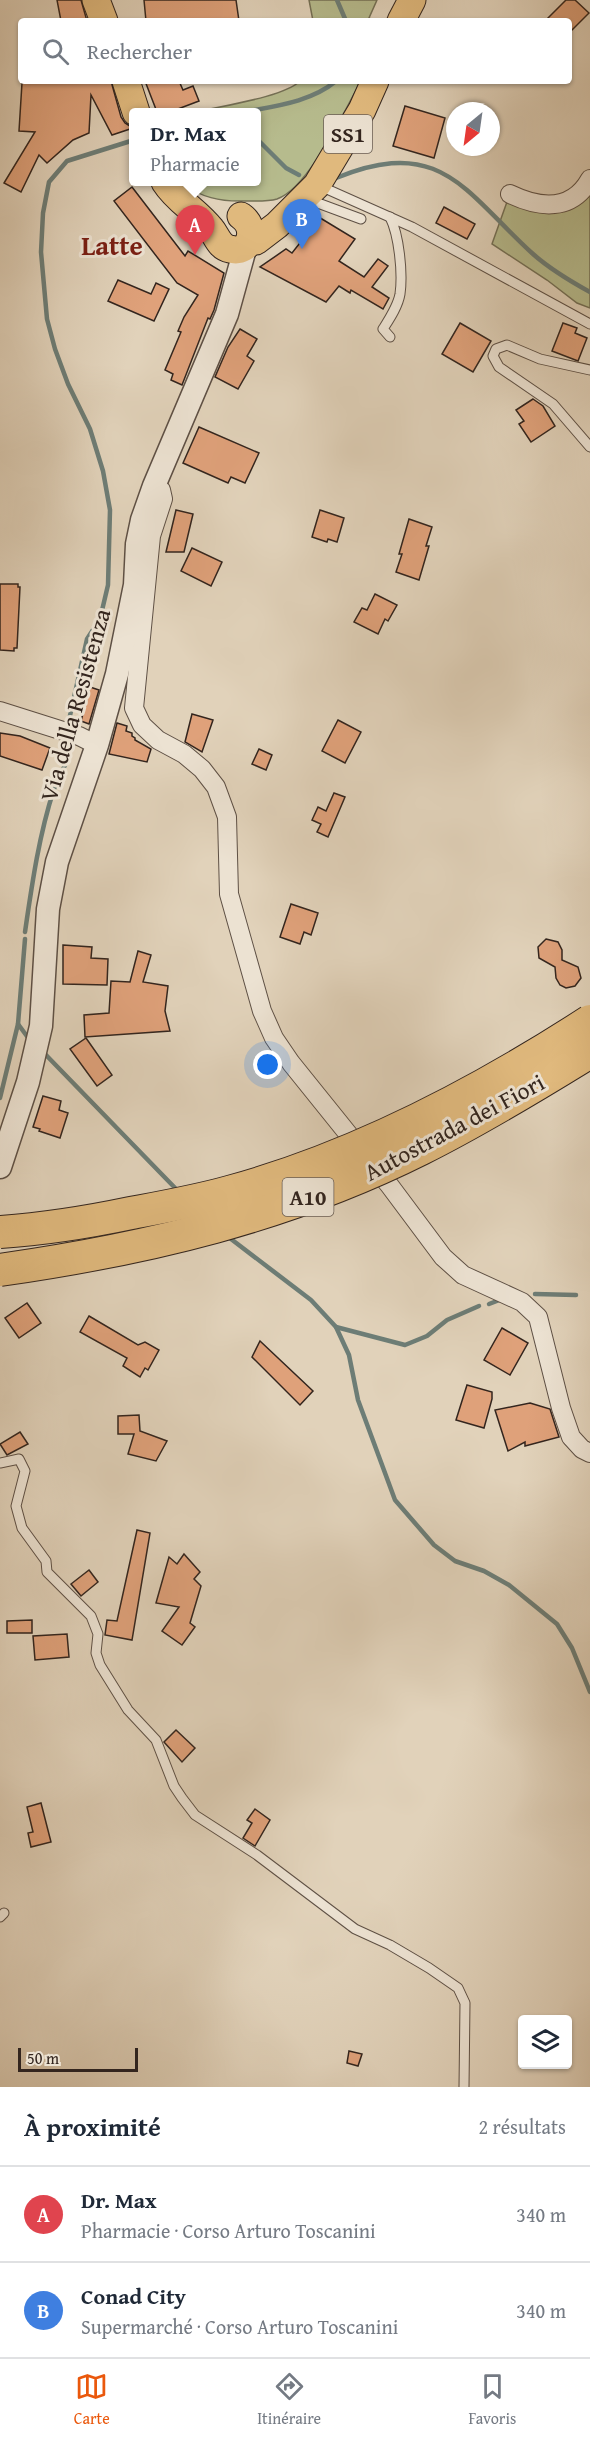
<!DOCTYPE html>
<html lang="fr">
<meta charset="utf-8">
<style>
:root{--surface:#fff;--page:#f6f6f7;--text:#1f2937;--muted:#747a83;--line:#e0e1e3;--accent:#ea580c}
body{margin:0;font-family:"Gentium Book Plus",serif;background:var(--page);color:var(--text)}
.controls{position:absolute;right:18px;bottom:18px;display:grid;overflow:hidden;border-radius:6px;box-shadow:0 2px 4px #0004}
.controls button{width:54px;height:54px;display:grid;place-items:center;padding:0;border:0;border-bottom:2px solid var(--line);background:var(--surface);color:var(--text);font:30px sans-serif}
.compass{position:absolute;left:446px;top:102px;width:54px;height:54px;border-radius:50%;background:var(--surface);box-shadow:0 2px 4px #0004;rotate:209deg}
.scale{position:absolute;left:18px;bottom:15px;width:120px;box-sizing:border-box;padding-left:6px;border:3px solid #33251e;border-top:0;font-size:16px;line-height:21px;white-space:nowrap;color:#33251e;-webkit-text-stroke:4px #ece2d2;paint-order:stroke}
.you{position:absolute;left:268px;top:1065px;width:21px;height:21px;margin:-15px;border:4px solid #fff;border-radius:50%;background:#1a73e8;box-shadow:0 0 0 9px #1a73e833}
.badge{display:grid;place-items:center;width:39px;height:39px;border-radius:50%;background:var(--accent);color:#fff;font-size:20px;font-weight:700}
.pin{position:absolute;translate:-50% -50px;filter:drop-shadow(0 2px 3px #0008)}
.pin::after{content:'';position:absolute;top:32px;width:21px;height:18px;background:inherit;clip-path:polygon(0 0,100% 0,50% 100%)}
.popup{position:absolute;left:129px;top:108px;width:132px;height:78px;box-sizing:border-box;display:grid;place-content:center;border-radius:6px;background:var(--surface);filter:drop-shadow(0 2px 4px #0005);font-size:20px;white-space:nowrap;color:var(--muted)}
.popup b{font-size:22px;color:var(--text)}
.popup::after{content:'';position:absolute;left:50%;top:100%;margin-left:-12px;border:12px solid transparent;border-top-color:var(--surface)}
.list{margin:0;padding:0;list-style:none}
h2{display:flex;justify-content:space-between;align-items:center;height:78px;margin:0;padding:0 24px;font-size:26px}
h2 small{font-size:20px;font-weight:400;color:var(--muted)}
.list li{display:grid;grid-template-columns:39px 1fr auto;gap:18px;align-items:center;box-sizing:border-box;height:96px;padding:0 24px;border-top:2px solid var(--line)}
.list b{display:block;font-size:22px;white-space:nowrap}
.list p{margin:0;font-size:20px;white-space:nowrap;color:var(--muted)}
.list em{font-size:20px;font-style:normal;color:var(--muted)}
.icon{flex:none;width:33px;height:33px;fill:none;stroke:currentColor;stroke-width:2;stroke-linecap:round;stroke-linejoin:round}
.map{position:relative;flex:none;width:590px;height:2087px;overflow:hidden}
.search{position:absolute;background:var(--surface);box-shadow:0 2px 4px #0004;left:18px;right:18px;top:18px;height:66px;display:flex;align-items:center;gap:15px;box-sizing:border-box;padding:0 21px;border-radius:6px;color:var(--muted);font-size:22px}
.sheet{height:270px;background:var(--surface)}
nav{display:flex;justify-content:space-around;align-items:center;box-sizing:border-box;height:84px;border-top:2px solid var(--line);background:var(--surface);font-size:16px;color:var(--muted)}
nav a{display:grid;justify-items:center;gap:3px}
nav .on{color:var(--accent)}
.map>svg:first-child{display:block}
.green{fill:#b6bb8d;stroke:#747056;stroke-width:1.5}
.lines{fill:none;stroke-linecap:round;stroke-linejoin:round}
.stream{stroke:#6d7d76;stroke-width:4.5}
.building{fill:#dfa17a;stroke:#33251e;stroke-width:1.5}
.service-casing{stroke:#5e5045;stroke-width:11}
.minor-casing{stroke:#5e5045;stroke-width:20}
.tertiary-casing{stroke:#5e5045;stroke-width:25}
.primary-casing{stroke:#33251e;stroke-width:29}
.service{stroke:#ece2d2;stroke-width:9}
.minor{stroke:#ece2d2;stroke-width:18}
.tertiary{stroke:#ece2d2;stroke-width:22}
.primary{stroke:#e0b97d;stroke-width:27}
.motorway-bridge-casing{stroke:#33251e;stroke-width:34;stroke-linecap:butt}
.motorway-bridge{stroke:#e0b97d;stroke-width:32}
.labels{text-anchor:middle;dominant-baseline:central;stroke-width:6;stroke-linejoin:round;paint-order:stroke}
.shield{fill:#ece2d2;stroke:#6a5e54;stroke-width:1.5}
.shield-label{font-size:22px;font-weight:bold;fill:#33251e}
.street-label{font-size:24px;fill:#33251e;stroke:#ece2d2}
.quarter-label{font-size:27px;font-weight:bold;fill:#7a1f14;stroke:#ece2d2}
</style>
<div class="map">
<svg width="590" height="2087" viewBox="0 0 590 2087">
<rect width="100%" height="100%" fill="#e1d2ba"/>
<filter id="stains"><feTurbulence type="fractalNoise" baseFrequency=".00333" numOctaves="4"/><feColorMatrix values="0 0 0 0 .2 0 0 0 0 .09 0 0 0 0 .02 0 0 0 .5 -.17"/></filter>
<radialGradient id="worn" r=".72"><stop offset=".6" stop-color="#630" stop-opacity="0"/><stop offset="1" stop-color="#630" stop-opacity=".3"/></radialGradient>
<g class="green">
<polygon points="309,0 377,0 369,18 375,21 313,21"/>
<path d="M 300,81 L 361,81 C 344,111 309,188 277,199 C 267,202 255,201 245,201 C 220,202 201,197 180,183 L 179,182 L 256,182 L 256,112 L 183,112 L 195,109 L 197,112 C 221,106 284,97 300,81 Z"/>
<polygon points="590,181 590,308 577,303 547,280 492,244 508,199 559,203"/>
</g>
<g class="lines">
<g class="stream">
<polyline points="337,0 346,21"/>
<path d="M 244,112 C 275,106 311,102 336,81"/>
<polyline points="256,138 286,168 299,175"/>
<path d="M 336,178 C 441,135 464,191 533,254 C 550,269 570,281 590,292"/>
<polyline points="67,729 87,639 100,619 108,585 110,510 103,471 90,429 68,384 55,349 47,319 41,252 43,213 49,182 67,161 134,140"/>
<path d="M 25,932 C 32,884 39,835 54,789 C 60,772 74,756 69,737"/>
<polyline points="18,1024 29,1039"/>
<polyline points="45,1054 178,1191"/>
<polyline points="0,1098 18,1024 25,939"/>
<polyline points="231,1239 311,1300 336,1327 349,1355 358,1400 395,1500 434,1545 455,1561 484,1571 509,1585 557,1624 572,1648 590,1692"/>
<polyline points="535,1294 576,1295"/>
<polyline points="489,1304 502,1299"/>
<polyline points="336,1327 405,1345 427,1336 447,1320 479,1306"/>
</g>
</g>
<g class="building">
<polygon points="57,0 81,0 87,21 61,21"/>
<polygon points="144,0 236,0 239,21 146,21"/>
<polygon points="566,0 575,0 589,13 569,33 569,21 545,21"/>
<polygon points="33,81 111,81 121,117 125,123 133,128 112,135 91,95 89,133 73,140 47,163 39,155 21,192 4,183 35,132 19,131 22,83"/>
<polygon points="145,81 179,81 183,90 193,86 199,101 170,112 157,112"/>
<polygon points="405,106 445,118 434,158 393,146"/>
<polygon points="132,187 185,256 188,251 224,273 214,310 210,319 208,318 182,385 171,380 173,374 165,370 181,332 178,331 184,317 198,295 177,283 114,201"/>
<polygon points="444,207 475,224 467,239 436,223"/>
<polygon points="312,213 355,239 339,261 364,277 378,259 388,266 372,287 389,298 383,309 351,290 350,293 339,286 326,302 260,267 286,249 292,253 311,229 305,225"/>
<polygon points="118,280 151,294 156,283 169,289 154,321 108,301"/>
<polygon points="460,323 491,341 473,372 442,354"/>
<polygon points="563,323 577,328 575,333 587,338 578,361 552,351"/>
<polygon points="240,329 257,339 247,356 254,361 238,389 215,377 228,347"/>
<polygon points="533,399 543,406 555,426 531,442 519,424 524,421 516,410"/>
<polygon points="199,427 259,453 245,483 231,477 228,483 183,463"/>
<polygon points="176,510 193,514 184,552 166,552"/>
<polygon points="320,510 344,518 337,542 328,539 327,542 312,537"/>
<polygon points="409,519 432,527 426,546 429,546 419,580 396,572 402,554 399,554"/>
<polygon points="192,548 222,562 211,586 181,571"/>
<polygon points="0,584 18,584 18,587 20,587 17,648 14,648 14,651 0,650"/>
<polygon points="375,594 397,605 388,621 385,619 378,634 354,622 362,608 367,610"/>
<polygon points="90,687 99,690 89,724 81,721"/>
<polygon points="192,714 213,720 202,752 185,742"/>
<polygon points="338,720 361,732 345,763 322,751"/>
<polygon points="117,723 127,726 126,731 132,733 132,736 135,738 135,740 151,749 147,762 109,754"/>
<polygon points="0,733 20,736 50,748 42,770 0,756"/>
<polygon points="259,749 272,755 266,770 252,764"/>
<polygon points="334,793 345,797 328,837 317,832 321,824 312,820 318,807 326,811"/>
<polygon points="291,904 318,913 311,935 304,932 300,944 280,937"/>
<polygon points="546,939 558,942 562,950 562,960 578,967 581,978 575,986 566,988 560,985 556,978 555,967 539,958 538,947"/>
<polygon points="63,945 92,947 91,958 108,959 107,985 63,984"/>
<polygon points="138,951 151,955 143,982 168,986 165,1011 170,1031 85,1037 84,1015 109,1013 111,981 130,982"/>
<polygon points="86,1038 112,1075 97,1086 70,1049"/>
<polygon points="43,1096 61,1101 59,1110 68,1113 60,1138 39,1131 40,1129 33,1127"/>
<polygon points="27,1303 41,1323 19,1338 5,1318"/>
<polygon points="89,1316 138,1345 145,1342 159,1350 148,1370 145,1368 140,1377 123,1366 127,1358 80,1332"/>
<polygon points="502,1328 528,1343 510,1375 484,1360"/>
<polygon points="260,1341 313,1391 300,1405 252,1357"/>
<polygon points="467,1385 492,1392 492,1399 484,1428 456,1420"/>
<polygon points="530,1403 550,1409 559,1437 525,1446 525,1442 508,1451 495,1410"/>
<polygon points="139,1415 140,1431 167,1441 156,1461 128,1454 134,1434 118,1434 118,1416"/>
<polygon points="20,1432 28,1444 7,1455 0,1444"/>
<polygon points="137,1530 150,1533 132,1640 105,1635 107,1620 117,1621"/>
<polygon points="184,1554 200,1572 194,1579 201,1586 190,1623 195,1627 182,1645 162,1631 179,1607 156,1603 169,1557 177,1564"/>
<polygon points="89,1570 98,1582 81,1596 71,1584"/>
<polygon points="32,1620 32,1633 7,1633 7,1621"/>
<polygon points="67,1634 69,1657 35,1660 33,1636"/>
<polygon points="176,1730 195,1748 182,1762 164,1742"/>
<polygon points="41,1803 51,1842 31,1847 28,1833 33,1832 27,1807"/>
<polygon points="255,1809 270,1820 255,1846 243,1838 252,1823 247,1820"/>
<polygon points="349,2051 362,2054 358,2066 347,2063"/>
</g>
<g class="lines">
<g class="service-casing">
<g id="service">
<polyline points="320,186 412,227 590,324"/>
<polyline points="307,199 361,219"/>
<path d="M 390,337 L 383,329 C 390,318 398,306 400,294 C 403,273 399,235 390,217"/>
<polyline points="590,370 540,359 507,345 496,349 493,356 499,367 553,404 590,447"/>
<polyline points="0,1463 19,1459 25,1471 16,1506 22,1528 46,1561 47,1572 91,1616 98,1634 96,1653 100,1665 128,1710 156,1740 174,1786 182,1798 195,1815 257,1855 355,1929 390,1945 429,1968 458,1988 465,2003 464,2087"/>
<polyline points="0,1917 4,1913"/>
</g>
</g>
<g class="minor-casing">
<g id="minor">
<path d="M 510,194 C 539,208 572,212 590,179"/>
<polyline points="154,486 161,490 163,499 151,536 134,708 142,725 158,740 184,754 202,769 216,787 227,817 229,894 262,1011 274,1038 291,1063 390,1186 443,1257 463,1275 522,1302 538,1317 561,1408 571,1437 582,1449 590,1453"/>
<polyline points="0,711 79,736 97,745"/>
</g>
</g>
<g class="tertiary-casing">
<polyline id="tertiary" points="0,1167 28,1082 41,1026 48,909 57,862 97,745 117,674 135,585 137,544 142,520 154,486 227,314 246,245"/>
</g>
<g class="primary-casing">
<g id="primary">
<polyline points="96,0 104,21"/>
<polyline points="401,21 412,0"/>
<polyline points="126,81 136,112"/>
<path d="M 165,182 C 177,201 197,211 211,229 C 217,236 219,247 230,249 C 251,255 258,228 241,216"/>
<polyline points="250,240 256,241 277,225 317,185 362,110 375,81"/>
</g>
</g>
<use href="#service" class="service"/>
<use href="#minor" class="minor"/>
<use href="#tertiary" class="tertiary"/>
<use href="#primary" class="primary"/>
<g class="motorway-bridge-casing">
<g id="motorway-bridge">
<path d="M 0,1232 C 44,1229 88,1222 131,1213 C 163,1207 197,1201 229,1192 C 358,1157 479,1093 590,1021"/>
<path d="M 0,1270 C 147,1249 287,1216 421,1149 C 479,1120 535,1086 590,1052"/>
</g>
</g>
<use href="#motorway-bridge" class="motorway-bridge"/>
</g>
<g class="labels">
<g class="shield">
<rect x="324" y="115" width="48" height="38" rx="4.5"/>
<rect x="282.5" y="1178" width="51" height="38" rx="4.5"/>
</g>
<g class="shield-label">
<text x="348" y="134">SS1</text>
<text x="308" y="1197">A10</text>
</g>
<g class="street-label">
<text transform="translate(75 705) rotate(-74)">Via della Resistenza</text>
<text transform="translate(454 1127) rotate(-28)">Autostrada dei Fiori</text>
</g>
<g class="quarter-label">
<text x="112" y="245">Latte</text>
</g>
</g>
<rect width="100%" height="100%" filter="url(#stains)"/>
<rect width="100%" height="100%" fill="url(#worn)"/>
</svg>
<div class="controls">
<button><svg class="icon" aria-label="layers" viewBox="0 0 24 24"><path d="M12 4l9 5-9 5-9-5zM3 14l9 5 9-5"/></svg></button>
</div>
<svg class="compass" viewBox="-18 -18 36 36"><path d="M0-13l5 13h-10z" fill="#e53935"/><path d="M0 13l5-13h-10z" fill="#747a83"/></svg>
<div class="scale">50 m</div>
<div class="you"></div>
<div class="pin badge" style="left:195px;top:255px;background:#e0444e">A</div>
<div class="popup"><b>Dr. Max</b>Pharmacie</div>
<div class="pin badge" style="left:302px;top:249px;background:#3f7fe0">B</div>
<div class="search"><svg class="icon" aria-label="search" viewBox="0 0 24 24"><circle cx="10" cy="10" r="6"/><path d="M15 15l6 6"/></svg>Rechercher</div>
</div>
<section class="sheet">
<h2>À proximité<small>2 résultats</small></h2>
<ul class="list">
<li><span class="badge" style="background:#e0444e">A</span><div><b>Dr. Max</b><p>Pharmacie · Corso Arturo Toscanini</p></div><em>340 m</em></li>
<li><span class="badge" style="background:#3f7fe0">B</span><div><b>Conad City</b><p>Supermarché · Corso Arturo Toscanini</p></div><em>340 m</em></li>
</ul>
</section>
<nav>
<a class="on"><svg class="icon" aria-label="map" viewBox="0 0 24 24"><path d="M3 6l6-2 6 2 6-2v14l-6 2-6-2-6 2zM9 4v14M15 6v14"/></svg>Carte</a>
<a><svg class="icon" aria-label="directions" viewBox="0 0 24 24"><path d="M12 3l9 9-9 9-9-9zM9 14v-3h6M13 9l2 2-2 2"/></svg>Itinéraire</a>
<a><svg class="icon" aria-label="saved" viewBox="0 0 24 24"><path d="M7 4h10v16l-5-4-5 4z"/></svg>Favoris</a>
</nav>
